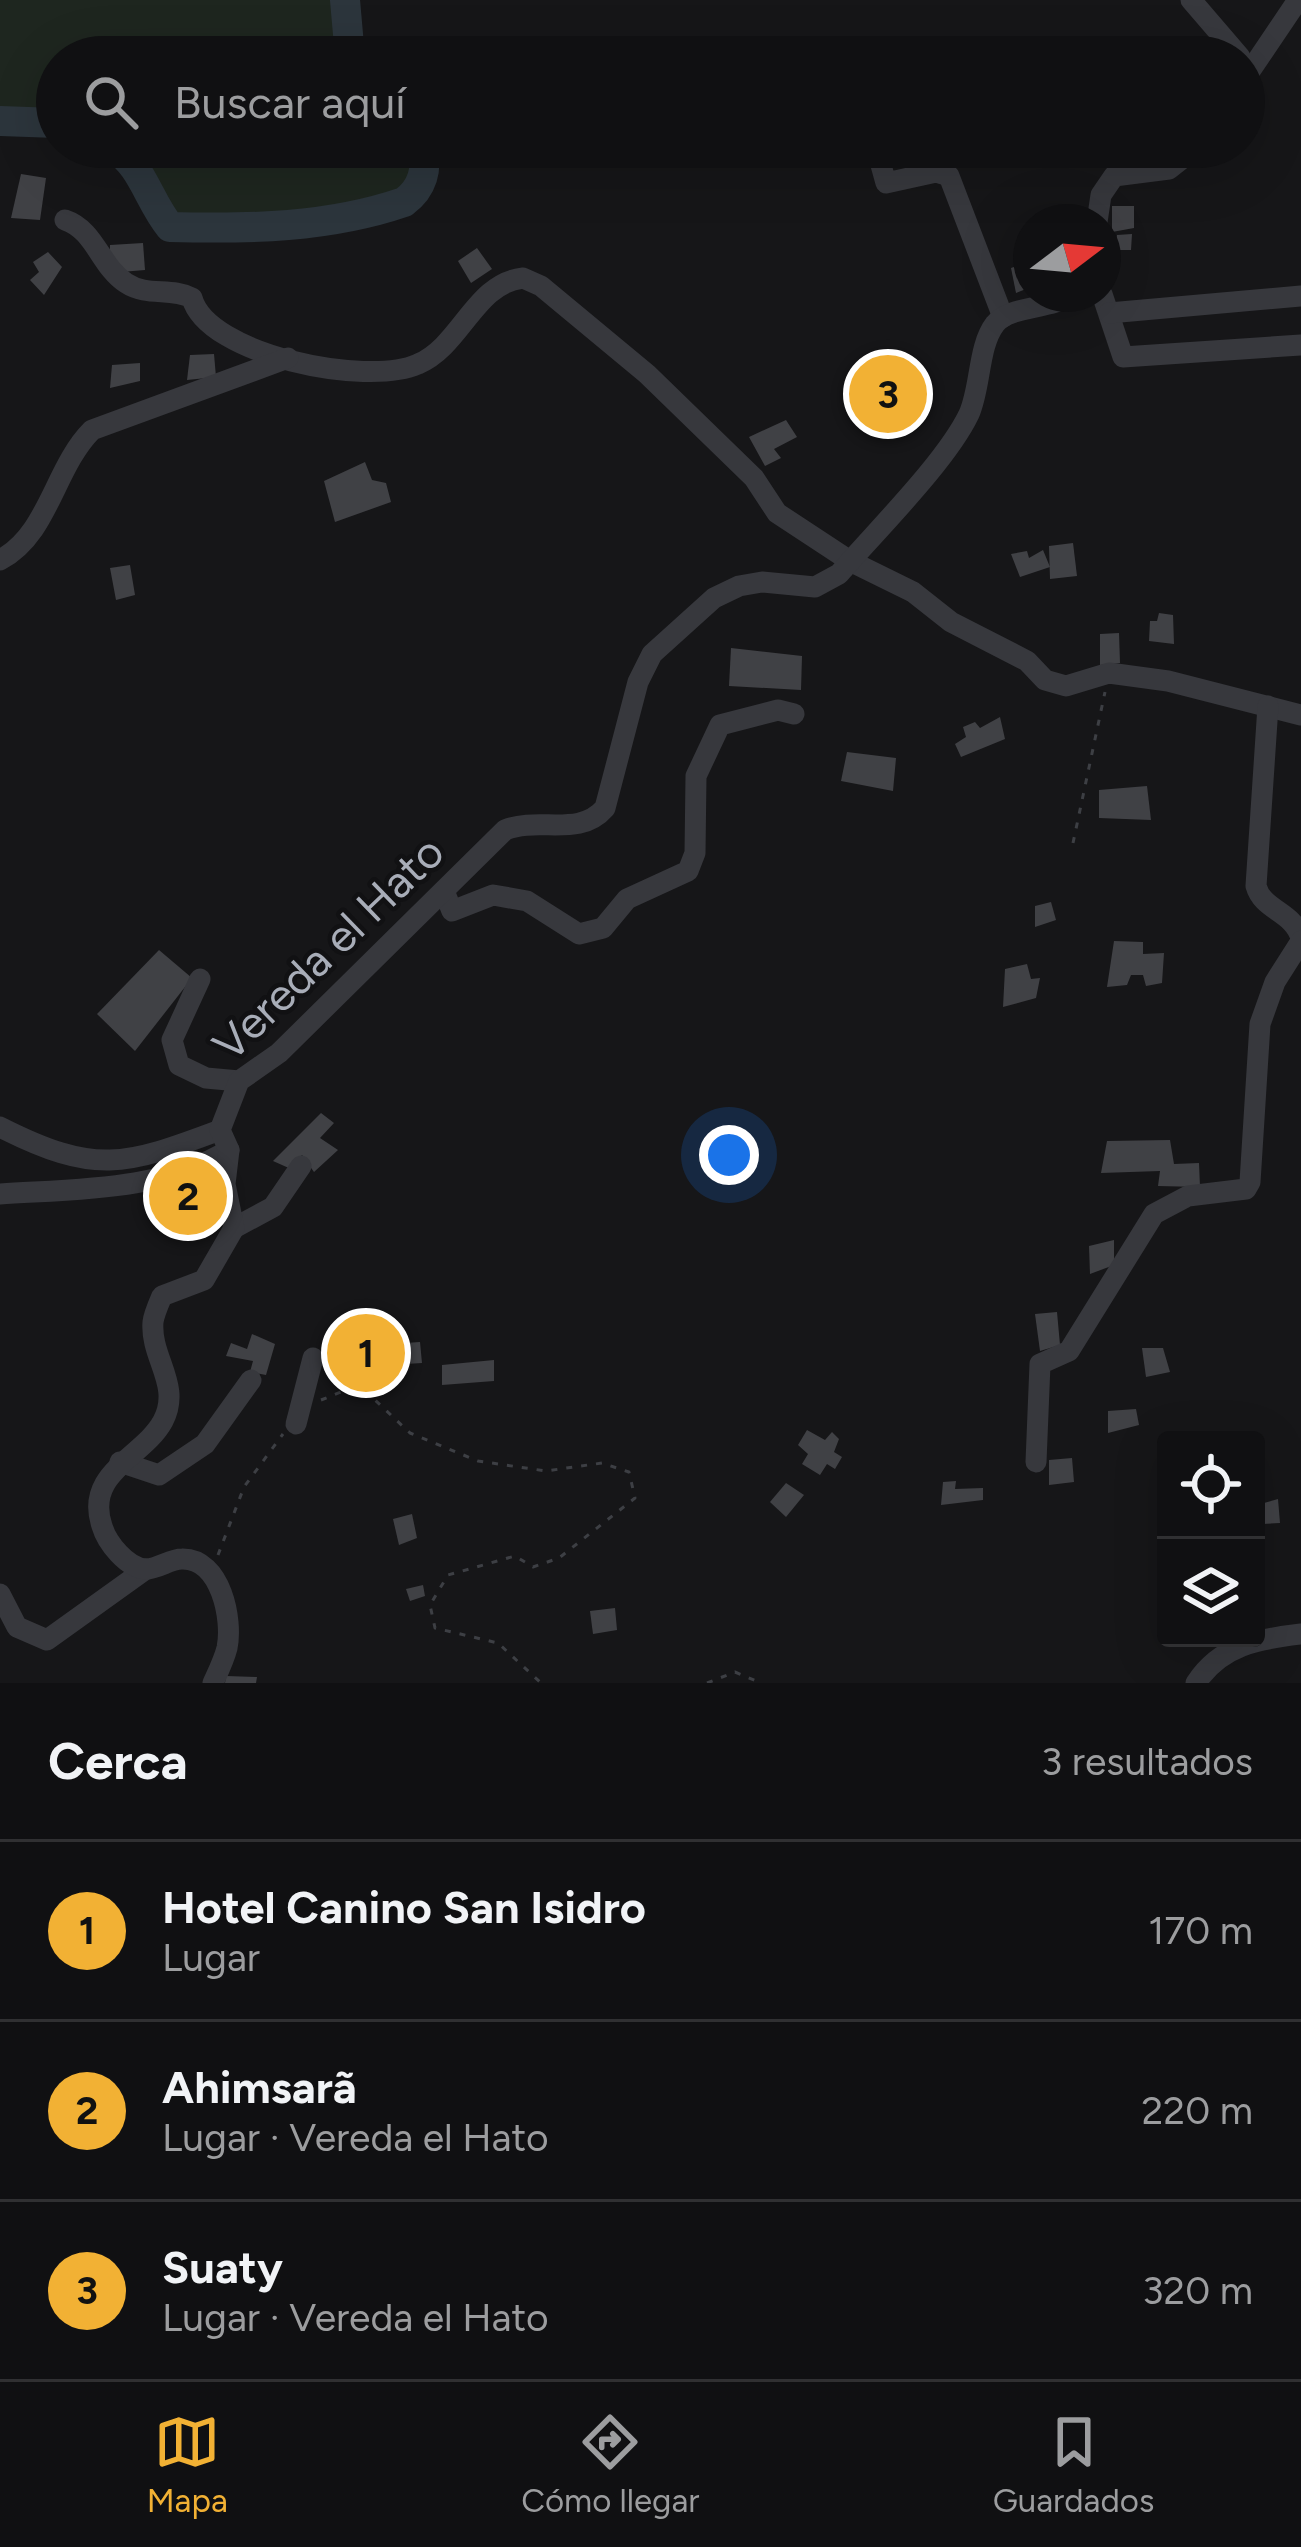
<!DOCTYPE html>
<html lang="es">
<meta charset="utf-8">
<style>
:root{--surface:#101012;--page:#19191b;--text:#f1f3f6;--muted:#9c9d9f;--line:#303032;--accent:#f2b134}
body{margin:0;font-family:Figtree,sans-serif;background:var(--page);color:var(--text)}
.controls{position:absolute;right:36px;bottom:36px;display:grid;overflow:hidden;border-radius:12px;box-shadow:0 12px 48px #0002}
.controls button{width:108px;height:108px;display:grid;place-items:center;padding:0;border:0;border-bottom:3px solid var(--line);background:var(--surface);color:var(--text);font:60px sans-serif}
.compass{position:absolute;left:1013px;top:204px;width:108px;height:108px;border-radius:50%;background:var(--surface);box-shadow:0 12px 48px #0002;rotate:74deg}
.you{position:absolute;left:729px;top:1155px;width:42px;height:42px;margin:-30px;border:9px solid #fff;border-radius:50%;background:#1a73e8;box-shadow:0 0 0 18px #1a73e833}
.badge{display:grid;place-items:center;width:78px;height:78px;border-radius:50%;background:var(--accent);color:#111;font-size:39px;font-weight:700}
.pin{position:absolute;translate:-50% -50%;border:6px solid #fff;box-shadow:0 3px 12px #0006}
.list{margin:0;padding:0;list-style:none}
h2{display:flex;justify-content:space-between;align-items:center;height:156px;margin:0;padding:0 48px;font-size:51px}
h2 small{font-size:39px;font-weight:400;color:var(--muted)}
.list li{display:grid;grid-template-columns:78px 1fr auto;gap:36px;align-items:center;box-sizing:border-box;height:180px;padding:0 48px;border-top:3px solid var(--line)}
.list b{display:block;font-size:45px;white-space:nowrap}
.list p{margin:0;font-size:39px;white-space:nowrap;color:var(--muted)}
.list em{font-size:39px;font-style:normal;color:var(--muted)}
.icon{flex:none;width:66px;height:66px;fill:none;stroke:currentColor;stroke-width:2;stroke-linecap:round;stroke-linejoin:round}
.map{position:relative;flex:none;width:1301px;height:1683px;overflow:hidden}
.search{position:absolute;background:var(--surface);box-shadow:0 12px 48px #0002;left:36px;right:36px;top:36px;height:132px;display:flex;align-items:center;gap:30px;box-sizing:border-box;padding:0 42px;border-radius:66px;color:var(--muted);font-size:45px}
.sheet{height:696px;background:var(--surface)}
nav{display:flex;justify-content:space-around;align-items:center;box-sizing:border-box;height:168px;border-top:3px solid var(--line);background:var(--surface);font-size:33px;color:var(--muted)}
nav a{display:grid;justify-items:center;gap:6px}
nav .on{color:var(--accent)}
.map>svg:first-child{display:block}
.green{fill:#1e261f}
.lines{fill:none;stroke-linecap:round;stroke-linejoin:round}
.river{stroke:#2c353c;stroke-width:30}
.building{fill:#404145}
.path{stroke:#3d3f44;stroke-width:3;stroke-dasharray:6 9;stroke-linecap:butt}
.minor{stroke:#37383d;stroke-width:21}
.labels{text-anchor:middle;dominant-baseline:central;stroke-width:9;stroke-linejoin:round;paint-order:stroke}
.street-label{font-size:45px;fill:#a8adb8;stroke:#111113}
</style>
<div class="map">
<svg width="1301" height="1683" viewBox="0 0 1301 1683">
<rect width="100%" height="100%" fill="#161618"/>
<g class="green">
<polygon points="0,0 345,0 353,57 57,57 57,125 0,120"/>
<polygon points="94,147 417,147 430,160 432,184 376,214 341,224 223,228 177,221 151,199 131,170"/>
</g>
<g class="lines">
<g class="river">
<polyline points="345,0 350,57"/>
<polyline points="0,121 57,123"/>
<path d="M 113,147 C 143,166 148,200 170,227 C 249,229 328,228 404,202 C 422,189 429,168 421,147"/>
</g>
</g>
<g class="building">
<polygon points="21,174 46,178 40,220 11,218"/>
<polygon points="1112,206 1134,206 1134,228 1112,232"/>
<polygon points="1132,234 1131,250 1115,250 1117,235"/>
<polygon points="143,243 145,270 121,272 110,260 110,245"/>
<polygon points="477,248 492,269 471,283 458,261"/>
<polygon points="48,252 62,267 44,295 30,280 39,272 33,262"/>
<polygon points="1031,261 1031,287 1016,293 1011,268"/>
<polygon points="214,354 216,377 187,380 190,355"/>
<polygon points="140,363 140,381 110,388 112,365"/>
<polygon points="884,376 890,391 910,391 908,410 882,414 880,399 866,397 868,383"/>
<polygon points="786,420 797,437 774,449 781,458 765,466 749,437"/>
<polygon points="365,462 372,480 386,483 391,502 335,522 324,481"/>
<polygon points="1073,543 1077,576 1050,579 1049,546"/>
<polygon points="1043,550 1050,567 1020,577 1011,554 1027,551 1029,558"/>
<polygon points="130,565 135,595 116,600 110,568"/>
<polygon points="1159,613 1173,615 1174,644 1149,641 1150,621 1157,621"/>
<polygon points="1119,633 1120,663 1100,665 1100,634"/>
<polygon points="731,648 802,656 801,690 729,686"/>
<polygon points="1000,717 1005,739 961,757 955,744 966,737 963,727 975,722 980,728"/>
<polygon points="847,752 896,758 893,791 841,781"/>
<polygon points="1147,786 1151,820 1099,818 1099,790"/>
<polygon points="1051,902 1056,920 1035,927 1035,906"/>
<polygon points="1114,941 1143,942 1143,954 1164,953 1162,983 1146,986 1143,975 1131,975 1127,985 1107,987"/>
<polygon points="159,950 192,978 135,1051 97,1014"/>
<polygon points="1027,964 1031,979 1040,978 1036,998 1003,1007 1005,969"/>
<polygon points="321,1113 334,1123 320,1138 338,1150 314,1172 302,1155 291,1169 273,1161"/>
<polygon points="1170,1140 1174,1164 1199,1163 1200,1187 1158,1186 1160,1171 1101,1173 1107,1141"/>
<polygon points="196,1181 203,1207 182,1214 173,1185"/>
<polygon points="1114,1240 1114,1265 1090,1274 1089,1246"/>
<polygon points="1057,1312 1060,1345 1040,1351 1035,1314"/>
<polygon points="357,1326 369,1328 373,1345 382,1340 384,1364 367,1369 361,1361 349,1364 347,1338"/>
<polygon points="252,1334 275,1344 266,1375 250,1372 253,1361 226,1356 231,1343 247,1349"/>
<polygon points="420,1342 422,1363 406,1364 405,1343"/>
<polygon points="1142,1348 1163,1348 1170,1372 1146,1377"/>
<polygon points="494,1360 494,1381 442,1385 442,1365"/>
<polygon points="1136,1409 1139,1425 1108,1433 1108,1411"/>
<polygon points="807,1430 825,1440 832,1432 839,1439 834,1452 842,1457 835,1469 827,1464 820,1475 802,1464 808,1454 798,1445"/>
<polygon points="1072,1458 1074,1482 1049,1485 1049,1460"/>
<polygon points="956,1481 955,1489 983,1488 983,1500 941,1505 943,1482"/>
<polygon points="786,1483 804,1495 786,1517 770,1502"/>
<polygon points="1278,1499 1280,1523 1262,1524 1257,1505"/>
<polygon points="412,1514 417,1538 399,1545 393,1519"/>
<polygon points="423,1585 425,1596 410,1601 406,1589"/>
<polygon points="615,1608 617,1630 593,1634 590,1611"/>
<polygon points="226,1676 257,1677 256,1683 225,1683"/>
</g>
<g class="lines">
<g class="path">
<polyline points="1073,843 1105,692"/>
<polyline points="321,1400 351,1388 375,1400 410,1433 478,1461 546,1471 602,1463 629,1472 635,1498 559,1558 533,1567 515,1556 448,1575 430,1605 435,1628 498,1643 541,1683"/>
<polyline points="218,1555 244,1487 283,1434"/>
<polyline points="707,1683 735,1672 761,1683"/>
</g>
<g class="minor">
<polyline points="1191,0 1240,57"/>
<polyline points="1244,80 1298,0"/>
<polyline points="890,147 881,165 886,183 936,172 949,176 1003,317"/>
<path d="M 65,220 C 95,230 100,266 126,283 C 147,297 171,287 192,298 C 207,355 367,387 418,364 C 461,346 475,283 523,278 L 541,286 L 647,374 L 754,478 L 777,513 L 850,561 L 913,592 L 951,622 L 1027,661 L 1045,680 L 1066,686 L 1109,673 L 1168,681 L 1301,715"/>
<polyline points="1097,222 1101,195 1114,176 1169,169 1197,147"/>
<polyline points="1102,294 1123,357 1301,345"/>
<polyline points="1109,313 1301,296"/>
<path d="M 0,560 C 49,534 54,468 92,430 L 288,358"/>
<path d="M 1268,706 L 1256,886 C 1263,911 1293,911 1301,938"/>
<polyline points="444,891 452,911 493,895 527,901 579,934 603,928 627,899 688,871 695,853 696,776 720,725 778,710 794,714"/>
<polyline points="200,979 172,1040 179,1065 206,1078 239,1081"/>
<path d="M 0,1127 C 95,1175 124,1166 220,1130"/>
<path d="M 0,1194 C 75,1189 163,1191 229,1150"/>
<polyline points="234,1228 273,1207 301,1166"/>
<polyline points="296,1424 313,1358"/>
<polyline points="120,1462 159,1475 205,1444 251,1380"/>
<polyline points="1036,1462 1040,1364 1069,1351 1154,1214 1188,1196 1246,1189 1250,1182 1260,1024 1275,982 1301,941"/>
<polyline points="0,1594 17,1627 47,1640 146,1569"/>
<path d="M 213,1683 C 218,1672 224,1660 227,1648 C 233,1620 221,1558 182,1559 C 170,1559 158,1569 146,1569 C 127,1568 107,1543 102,1526 C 84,1472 143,1458 163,1421 C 182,1385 150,1358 153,1322 C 154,1314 159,1303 162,1296 L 204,1280 L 234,1228 L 225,1184 L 229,1150 L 220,1130 L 239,1081 L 279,1053 L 505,830 C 539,816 579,838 605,808 L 638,682 L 652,654 L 714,598 L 739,586 L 762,582 L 815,587 L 839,574 C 876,531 946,462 969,414 C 981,387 978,346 995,324 C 1009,305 1052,310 1072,294"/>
<path d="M 1196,1683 C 1221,1645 1258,1639 1301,1634"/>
</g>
</g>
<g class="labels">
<g class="street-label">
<text transform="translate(328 948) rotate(-44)">Vereda el Hato</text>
</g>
</g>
</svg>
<div class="controls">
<button><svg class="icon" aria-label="locate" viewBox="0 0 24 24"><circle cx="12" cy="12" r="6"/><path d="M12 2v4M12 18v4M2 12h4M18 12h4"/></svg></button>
<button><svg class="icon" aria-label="layers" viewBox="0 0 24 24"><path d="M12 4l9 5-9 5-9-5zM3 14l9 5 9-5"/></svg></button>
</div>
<svg class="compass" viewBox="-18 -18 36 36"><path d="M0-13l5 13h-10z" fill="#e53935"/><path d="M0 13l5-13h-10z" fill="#9c9d9f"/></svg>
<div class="you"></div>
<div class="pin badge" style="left:366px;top:1353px">1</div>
<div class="pin badge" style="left:188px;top:1196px">2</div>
<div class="pin badge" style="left:888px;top:394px">3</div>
<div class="search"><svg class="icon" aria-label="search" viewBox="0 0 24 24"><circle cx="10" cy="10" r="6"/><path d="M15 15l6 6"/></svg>Buscar aquí</div>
</div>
<section class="sheet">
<h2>Cerca<small>3 resultados</small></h2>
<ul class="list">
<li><span class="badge">1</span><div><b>Hotel Canino San Isidro</b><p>Lugar</p></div><em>170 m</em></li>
<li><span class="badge">2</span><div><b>Ahimsarã</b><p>Lugar · Vereda el Hato</p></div><em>220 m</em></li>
<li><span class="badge">3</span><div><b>Suaty</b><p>Lugar · Vereda el Hato</p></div><em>320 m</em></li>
</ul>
</section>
<nav>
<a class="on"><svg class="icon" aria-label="map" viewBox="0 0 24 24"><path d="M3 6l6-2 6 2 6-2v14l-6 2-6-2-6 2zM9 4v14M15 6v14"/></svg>Mapa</a>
<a><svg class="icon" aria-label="directions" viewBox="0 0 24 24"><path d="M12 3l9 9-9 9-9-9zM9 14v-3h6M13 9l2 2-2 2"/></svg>Cómo llegar</a>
<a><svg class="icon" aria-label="saved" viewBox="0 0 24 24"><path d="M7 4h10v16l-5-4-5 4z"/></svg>Guardados</a>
</nav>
